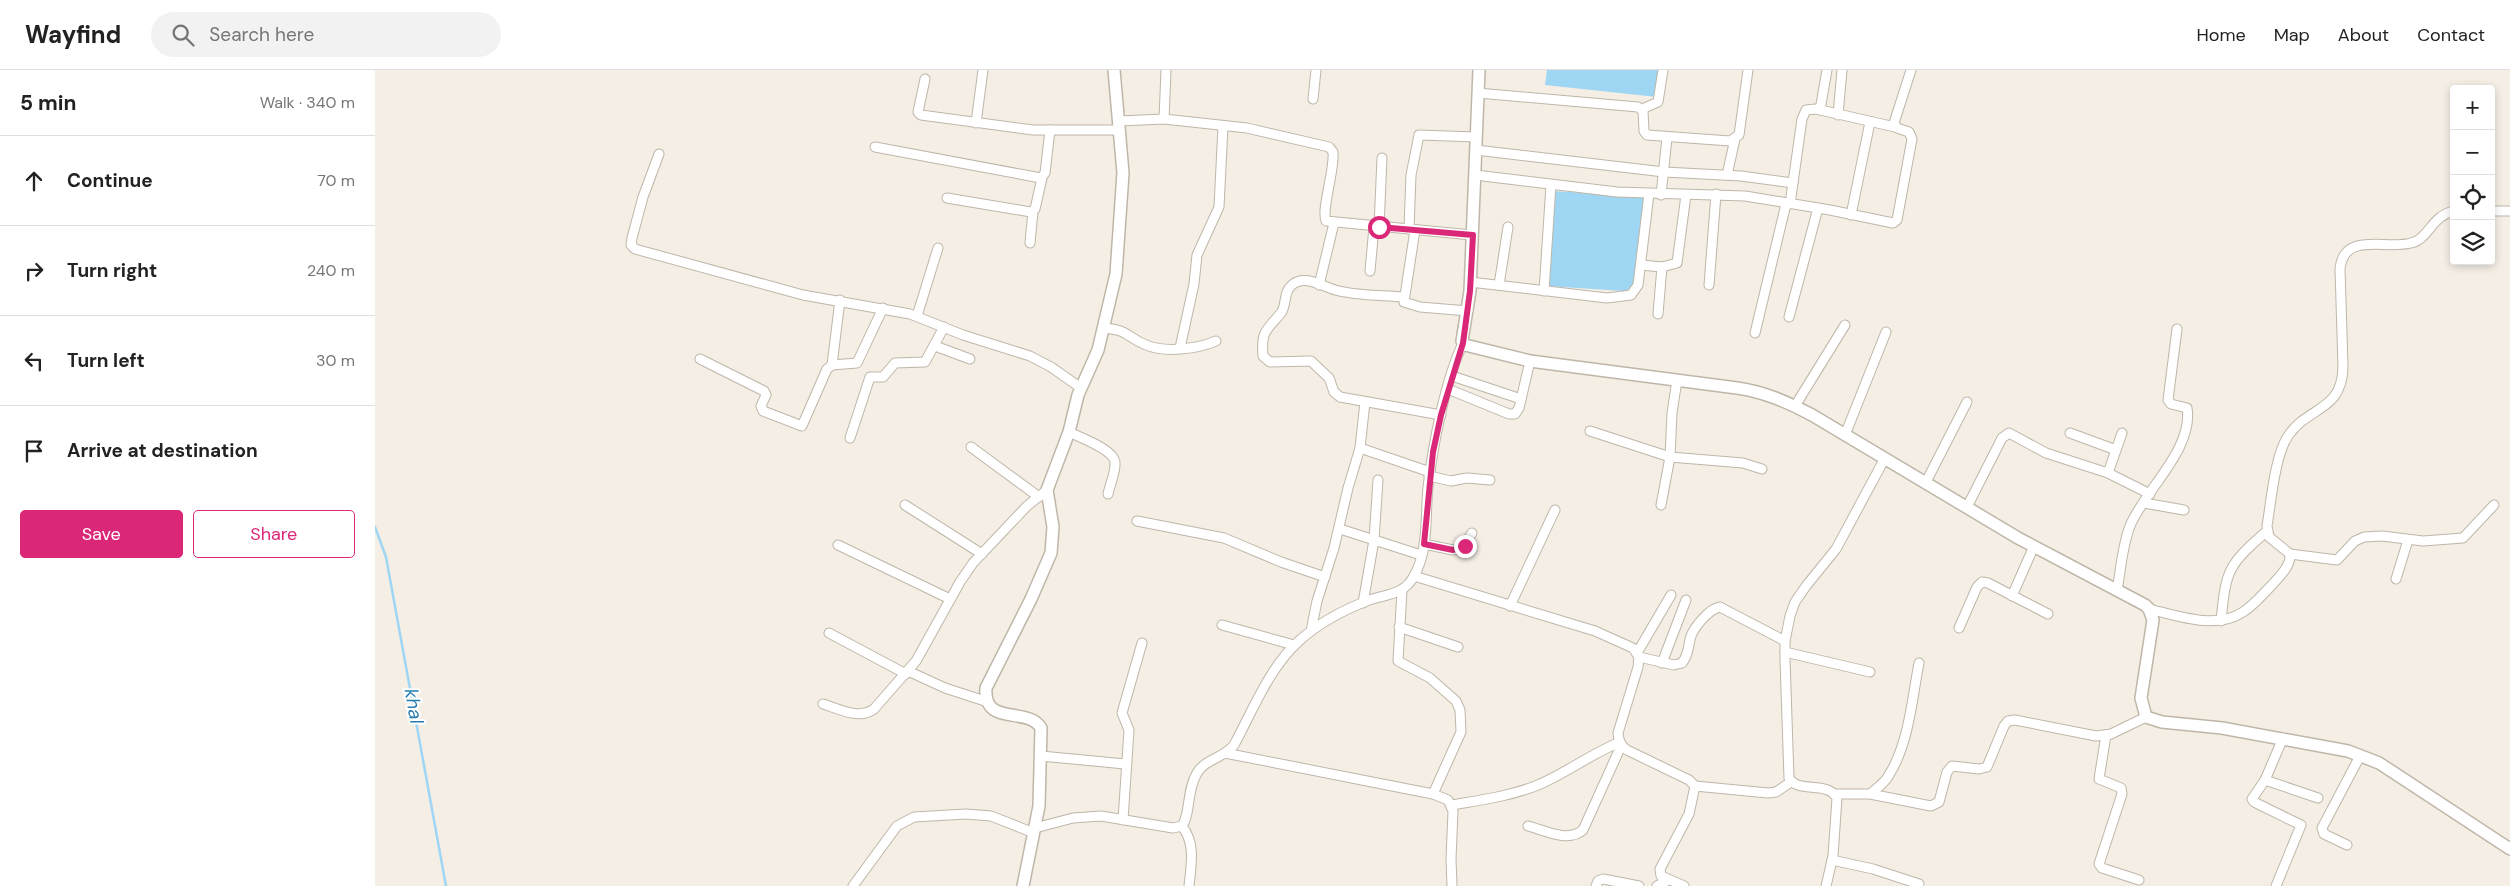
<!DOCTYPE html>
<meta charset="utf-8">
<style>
:root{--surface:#fff;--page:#f2f2f2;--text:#222;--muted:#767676;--line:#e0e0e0;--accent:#db2777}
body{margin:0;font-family:"DM Sans",sans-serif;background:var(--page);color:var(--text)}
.controls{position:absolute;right:15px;top:15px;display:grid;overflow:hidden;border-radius:5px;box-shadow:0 2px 8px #0003}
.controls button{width:45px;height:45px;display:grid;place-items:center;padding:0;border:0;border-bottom:1px solid var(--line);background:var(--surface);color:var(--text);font:25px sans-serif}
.stop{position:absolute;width:15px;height:15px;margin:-11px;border:4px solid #db2777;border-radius:50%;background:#fff}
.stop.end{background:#db2777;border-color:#fff;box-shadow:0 1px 5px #0008}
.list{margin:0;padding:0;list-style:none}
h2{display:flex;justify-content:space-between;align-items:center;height:65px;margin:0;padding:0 20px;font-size:21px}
h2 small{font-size:16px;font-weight:400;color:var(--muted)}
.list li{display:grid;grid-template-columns:32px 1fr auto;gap:15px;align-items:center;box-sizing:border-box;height:90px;padding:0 20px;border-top:1px solid var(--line)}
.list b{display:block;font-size:19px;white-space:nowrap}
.list em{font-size:16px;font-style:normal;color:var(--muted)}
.actions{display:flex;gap:10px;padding:15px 20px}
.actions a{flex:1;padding:11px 0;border:1px solid var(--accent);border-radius:5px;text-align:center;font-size:18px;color:var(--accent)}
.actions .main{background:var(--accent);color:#fff}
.icon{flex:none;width:28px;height:28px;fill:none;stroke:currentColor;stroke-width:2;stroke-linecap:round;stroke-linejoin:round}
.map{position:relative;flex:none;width:2135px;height:816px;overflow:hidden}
header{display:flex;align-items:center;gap:30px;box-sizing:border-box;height:70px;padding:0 25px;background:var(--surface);border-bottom:1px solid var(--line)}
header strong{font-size:24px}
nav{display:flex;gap:28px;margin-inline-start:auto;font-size:18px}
.search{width:350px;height:45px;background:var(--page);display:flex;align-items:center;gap:12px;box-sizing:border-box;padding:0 18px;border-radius:28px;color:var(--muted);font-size:19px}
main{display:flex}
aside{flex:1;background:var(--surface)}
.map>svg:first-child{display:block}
.water{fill:#9ed6f3}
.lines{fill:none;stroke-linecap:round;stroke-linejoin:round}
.stream{stroke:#9ed6f3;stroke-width:2.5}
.minor-casing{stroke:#bfb6a8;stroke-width:11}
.tertiary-casing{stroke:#bfb6a8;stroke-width:14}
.minor{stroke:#fff;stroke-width:9}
.tertiary{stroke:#fff;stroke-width:11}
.route{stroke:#db2777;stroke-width:6}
.labels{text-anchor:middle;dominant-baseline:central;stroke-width:4;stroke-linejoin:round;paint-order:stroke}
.water-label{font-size:19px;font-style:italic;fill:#287daf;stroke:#fff}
</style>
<header>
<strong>Wayfind</strong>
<div class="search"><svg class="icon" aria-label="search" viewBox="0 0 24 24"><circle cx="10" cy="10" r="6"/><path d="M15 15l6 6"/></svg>Search here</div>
<nav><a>Home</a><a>Map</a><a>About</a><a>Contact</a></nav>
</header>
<main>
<aside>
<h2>5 min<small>Walk · 340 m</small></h2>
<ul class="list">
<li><svg class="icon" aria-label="ahead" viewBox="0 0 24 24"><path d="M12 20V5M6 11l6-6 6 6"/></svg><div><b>Continue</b></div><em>70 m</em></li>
<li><svg class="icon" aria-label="right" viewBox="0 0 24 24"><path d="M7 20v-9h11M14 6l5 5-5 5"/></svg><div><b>Turn right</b></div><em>240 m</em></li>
<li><svg class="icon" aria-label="left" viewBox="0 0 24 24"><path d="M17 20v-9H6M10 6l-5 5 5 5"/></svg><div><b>Turn left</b></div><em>30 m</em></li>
<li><svg class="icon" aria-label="arrive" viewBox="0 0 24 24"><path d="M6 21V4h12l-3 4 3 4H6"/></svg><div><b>Arrive at destination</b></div></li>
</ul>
<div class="actions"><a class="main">Save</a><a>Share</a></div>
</aside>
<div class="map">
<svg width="2135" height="816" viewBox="0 0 2135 816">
<rect width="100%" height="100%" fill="#f4eee5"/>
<g class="water">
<polygon points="1172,0 1285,0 1282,27 1170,15"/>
<polygon points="1177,121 1269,126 1263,222 1172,216"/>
</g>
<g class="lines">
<polyline class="stream" points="0,457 11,487 71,816"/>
<g class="minor-casing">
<g id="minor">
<polyline points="550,9 543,42 546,45 658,60 745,60"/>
<polyline points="1103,23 1263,37 1268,41 1269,61 1272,65 1355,71 1364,65 1373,0"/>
<polyline points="938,29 941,0"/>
<polyline points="1267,39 1283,32 1288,0"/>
<polyline points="1445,40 1452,0"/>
<polyline points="1463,45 1467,0"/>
<polyline points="789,49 791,0"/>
<path d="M 744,51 L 789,49 L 872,58 L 954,77 L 958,82 C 960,100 946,139 951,151 L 1097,165"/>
<polyline points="601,53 608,0"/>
<polyline points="500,77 666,108 670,103 675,60"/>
<polyline points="1101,80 1289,102 1366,106 1418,113"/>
<polyline points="284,84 268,127 257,168 256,175 260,179 428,225 535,244 588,265 655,286 676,297 706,318"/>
<polyline points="1100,105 1242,122 1370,126 1455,140 1518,153 1522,150 1537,69 1534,62 1522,58 1519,53 1536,0"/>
<polyline points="1352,105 1360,69"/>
<polyline points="1286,125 1292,68"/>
<polyline points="572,128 656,142 660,139 667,108"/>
<polyline points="1415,134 1427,49 1431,40 1441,39 1520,57"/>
<polyline points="2116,141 2135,141"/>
<polyline points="1476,145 1495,52"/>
<polyline points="1004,157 1007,88"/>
<polyline points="1034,159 1036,105 1044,65 1101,67"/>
<polyline points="1040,160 1029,232 1045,237 1093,241"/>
<polyline points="655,173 658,141"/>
<polyline points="1266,195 1287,197 1302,193 1311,125"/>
<polyline points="995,201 999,157"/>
<polyline points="1095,212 1232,228 1256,225 1263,215 1274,124"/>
<polyline points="944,215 959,153"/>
<polyline points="1124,215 1133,157"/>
<polyline points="1334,215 1341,124"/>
<polyline points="1169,221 1176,115"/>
<path d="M 1029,227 C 1006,225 982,226 960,220 C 947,216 929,204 917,215 C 908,222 912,235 906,243 C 891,261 886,261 888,286 L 895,292 L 936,291 L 954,308 L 959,322 L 965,327 L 1066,345"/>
<polyline points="1283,244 1287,197"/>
<polyline points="542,246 563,178"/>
<polyline points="1414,247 1443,138"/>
<path d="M 728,258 C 755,260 751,267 771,275 C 790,283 822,279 841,271"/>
<polyline points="1380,263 1411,134"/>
<polyline points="560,276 595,289"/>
<polyline points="805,278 819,214 822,185 844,137 848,56"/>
<polyline points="325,289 389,321 391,325 386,336 388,341 427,356 452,299 457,295 482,293 508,238"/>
<polyline points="457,295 465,230"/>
<polyline points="1077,306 1146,329"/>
<polyline points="1073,319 1134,344 1140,344 1144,338 1155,291"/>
<polyline points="1420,336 1470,255"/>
<polyline points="1215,361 1295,387 1368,393 1387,399"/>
<path d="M 694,362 C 706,368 738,379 740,392 C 741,402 735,414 733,424"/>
<polyline points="1695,363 1741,380"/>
<polyline points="1470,365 1511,262"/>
<polyline points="475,368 495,307 508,307 520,293 550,292 569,257"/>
<polyline points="596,377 664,427"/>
<polyline points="985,378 1055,402"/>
<polyline points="1733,403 1747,363"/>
<polyline points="1054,406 1076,411 1092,408 1115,410"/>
<polyline points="1551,412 1592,332"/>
<polyline points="1769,433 1809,440"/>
<polyline points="530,435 607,484"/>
<polyline points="1286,435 1295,387 1297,343 1302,310"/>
<polyline points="1592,437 1627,368 1634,363 1671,383 1733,403 1775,424"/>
<polyline points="762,451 849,468 906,492 950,507"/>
<polyline points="965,459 1046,485"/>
<polyline points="1049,474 1078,480 1087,479 1097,463"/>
<polyline points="463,475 575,529"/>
<polyline points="1915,484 1962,490 1980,471 1989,467 2007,466 2048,471 2088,468 2119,435"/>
<path d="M 1039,506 L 1220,561 L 1258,578 L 1264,587 L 1263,597 L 1243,663 C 1244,671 1245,675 1252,680 L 1314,710 L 1320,716 L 1314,744 L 1285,799 L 1286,806 L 1309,816"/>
<polyline points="2021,509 2033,470"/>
<polyline points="1027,520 1023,591 1055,608 1081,631 1085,640 1086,662 1058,724"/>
<path d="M 1742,520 C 1746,500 1747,476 1755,456 C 1769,421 1819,379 1812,338 L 1796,334 L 1793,330 L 1802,259"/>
<polyline points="1637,526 1659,476"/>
<polyline points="988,533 999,470 1003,410"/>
<polyline points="1135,536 1180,440"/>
<path d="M 1774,539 C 1803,546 1841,560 1868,542 C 1879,535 1887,525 1896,516 C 1904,507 1916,496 1915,484 L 1894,467 L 1892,456 C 1896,432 1900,385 1913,366 C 1933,336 1967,342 1968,297 L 1965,199 C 1969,161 2010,180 2036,173 C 2054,169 2056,146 2079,141"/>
<path d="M 1846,551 C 1851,499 1853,495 1892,461"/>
<polyline points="847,555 919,575"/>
<polyline points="1024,557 1083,577"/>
<polyline points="1584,558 1602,517 1607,512 1613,513 1673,544"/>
<polyline points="936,561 942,531 959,478 973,418 985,378 990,332"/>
<polyline points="454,563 531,604"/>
<polyline points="1410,582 1495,602"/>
<polyline points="1262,583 1296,525"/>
<path d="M 1264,587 L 1299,595 L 1307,593 C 1314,585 1313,575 1316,566 C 1320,556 1334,539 1345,537 L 1410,571"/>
<polyline points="1287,593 1311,530"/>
<polyline points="533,601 570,618 613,632"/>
<path d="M 448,634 C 464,639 484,650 499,639 L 541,591 L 585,512 L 598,493 L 652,436 L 672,420"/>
<polyline points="1731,665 1724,709 1746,718 1747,724 1724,794 1727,798 1764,810"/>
<polyline points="850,683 1058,724 1073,730 1078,741 1076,789 1077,816"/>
<polyline points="666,686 750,694"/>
<polyline points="1890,710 1943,728"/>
<polyline points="1320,716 1393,723 1401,722 1416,712"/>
<polyline points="1460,724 1495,724 1556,736 1564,732 1572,702 1577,696 1604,699 1612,697 1629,656 1633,651 1640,650 1721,666 1736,664 1771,647"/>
<path d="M 1495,724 C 1502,718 1510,713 1514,705 C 1534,673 1537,629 1544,593"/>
<path d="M 1077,735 C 1106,730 1136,726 1163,715 C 1191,703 1216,684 1245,672"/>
<polyline points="748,750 754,660 747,643 767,573"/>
<path d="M 807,756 C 821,774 816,795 814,816"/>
<path d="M 1153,756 C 1169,760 1193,773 1208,760 L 1246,676"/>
<path d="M 660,758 L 698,748 L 726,746 L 798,758 L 807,756 C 816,743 811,722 822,703 C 830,689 849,688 859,675 C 878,640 895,596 925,570 C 944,553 971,539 994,530 C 1012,524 1029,525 1039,506 C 1054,480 1050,446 1053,417 C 1058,375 1070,311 1088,273"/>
<polyline points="1972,775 1949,764 1947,758 1985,686"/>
<polyline points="1457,790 1498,799 1544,814"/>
<polyline points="478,816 522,756 539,747 591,744 616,746 659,763"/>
<polyline points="1221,816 1223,811 1228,809 1264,816"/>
<polyline points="1282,816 1294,810"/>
<path d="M 1451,816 L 1458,786 L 1462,728 C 1452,710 1423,724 1414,708 L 1410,589 L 1410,571 L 1415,546 L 1420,532 L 1431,516 L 1461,479 L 1510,388"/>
<polyline points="1901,816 1926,755 1879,732 1877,729 1890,710 1908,668"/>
</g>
</g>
<g class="tertiary-casing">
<g id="tertiary">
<path d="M 1104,0 L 1095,221 L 1087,271 L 1090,275 L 1155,291 L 1362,318 C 1390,322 1412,332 1437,345 L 1643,468 L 1770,535 L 1774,539 L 1778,550 L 1766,628 L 1771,647 L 1787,652 L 1847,658 L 1973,681 L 2004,693 L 2135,779"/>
<path d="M 648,816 L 664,736 L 666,658 C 653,636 608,657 611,618 L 656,529 L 676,483 L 678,457 L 672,420 L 694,362 L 703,325 L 723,280 L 741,204 L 748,103 L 739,0"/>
</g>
</g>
<use href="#minor" class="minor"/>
<use href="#tertiary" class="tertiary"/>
</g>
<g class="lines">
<polyline class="route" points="1004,157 1098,165 1095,221 1088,273 1066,345 1058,382 1049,474 1078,480 1090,476"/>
</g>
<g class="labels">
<g class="water-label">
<text transform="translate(39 636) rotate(80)">khal</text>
</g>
</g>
</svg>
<div class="controls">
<button>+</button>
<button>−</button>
<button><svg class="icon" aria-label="locate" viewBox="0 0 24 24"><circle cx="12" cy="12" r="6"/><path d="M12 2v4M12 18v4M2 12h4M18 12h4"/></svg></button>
<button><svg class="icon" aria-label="layers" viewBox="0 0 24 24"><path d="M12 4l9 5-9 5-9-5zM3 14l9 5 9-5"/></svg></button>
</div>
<div class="stop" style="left:1004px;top:157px"></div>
<div class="stop end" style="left:1090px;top:476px"></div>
</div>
</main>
